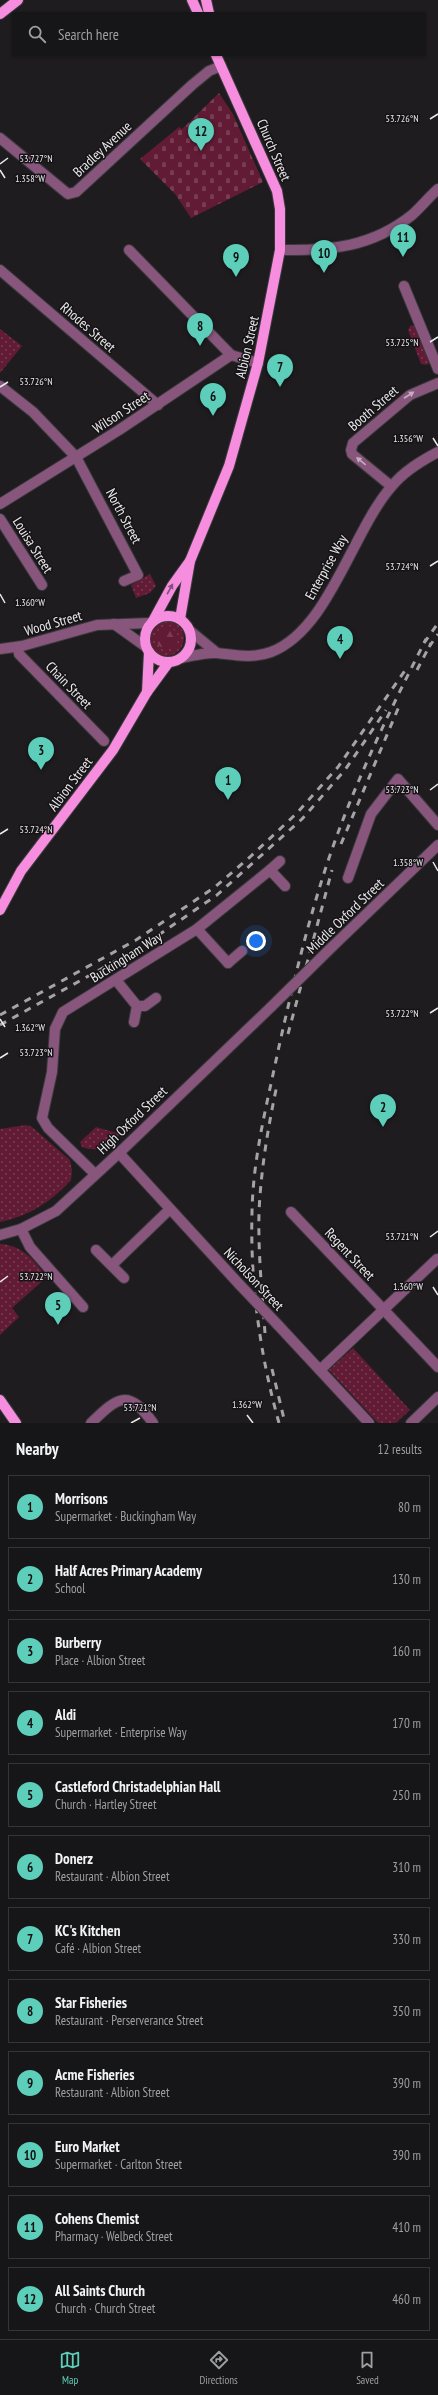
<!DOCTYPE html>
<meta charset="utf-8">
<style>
:root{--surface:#161517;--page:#232224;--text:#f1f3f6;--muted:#9e9fa1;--line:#353436;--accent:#5cceba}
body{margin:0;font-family:"PT Sans Narrow",sans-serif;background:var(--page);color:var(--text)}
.you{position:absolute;left:256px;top:941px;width:14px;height:14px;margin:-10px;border:3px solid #fff;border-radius:50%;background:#1a73e8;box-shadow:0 0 0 6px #1a73e833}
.badge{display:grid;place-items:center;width:26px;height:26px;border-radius:50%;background:var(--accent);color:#111;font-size:13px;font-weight:700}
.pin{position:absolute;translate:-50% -33px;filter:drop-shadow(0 1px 2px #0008)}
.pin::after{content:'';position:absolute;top:21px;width:14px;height:12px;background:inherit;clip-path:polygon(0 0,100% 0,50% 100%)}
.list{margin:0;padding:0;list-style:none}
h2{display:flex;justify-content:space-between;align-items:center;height:52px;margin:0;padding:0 16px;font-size:17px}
h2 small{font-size:13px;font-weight:400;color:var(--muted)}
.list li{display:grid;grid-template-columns:26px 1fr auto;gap:12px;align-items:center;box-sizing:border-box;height:64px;margin:0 8px 8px;padding:0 8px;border:1px solid var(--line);border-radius:0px}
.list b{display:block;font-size:15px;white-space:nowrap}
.list p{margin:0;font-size:13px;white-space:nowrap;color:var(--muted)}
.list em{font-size:13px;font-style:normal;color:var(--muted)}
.icon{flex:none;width:22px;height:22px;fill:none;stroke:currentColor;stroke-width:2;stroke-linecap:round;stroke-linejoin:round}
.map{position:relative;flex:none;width:438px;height:1423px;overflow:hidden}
.search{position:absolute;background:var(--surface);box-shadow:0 1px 3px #0004;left:12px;right:12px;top:12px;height:44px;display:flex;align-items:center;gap:10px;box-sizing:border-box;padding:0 14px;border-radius:0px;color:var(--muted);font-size:15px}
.sheet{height:916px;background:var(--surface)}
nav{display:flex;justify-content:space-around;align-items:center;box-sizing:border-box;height:56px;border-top:1px solid var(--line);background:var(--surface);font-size:11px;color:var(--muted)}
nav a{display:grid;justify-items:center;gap:2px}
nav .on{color:var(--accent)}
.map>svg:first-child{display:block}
.grass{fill:url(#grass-dots)}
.forest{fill:url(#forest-firs)}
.cemetery{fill:url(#cemetery-stones)}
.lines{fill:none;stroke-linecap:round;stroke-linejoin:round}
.minor-casing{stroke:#3a393b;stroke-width:12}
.major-casing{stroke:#3a393b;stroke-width:12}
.minor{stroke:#88567c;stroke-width:10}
.major{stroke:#f68ddf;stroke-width:10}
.rail{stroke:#a5a3a6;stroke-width:3;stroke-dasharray:7 7;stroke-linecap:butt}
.minor-bridge-casing{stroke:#3a393b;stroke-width:12;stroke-linecap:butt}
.minor-bridge{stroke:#88567c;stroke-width:10}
.oneway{fill:#c2aebe}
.oneway2{fill:#86507a}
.ticks{fill:none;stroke:#e9e8ea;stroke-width:1.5}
.labels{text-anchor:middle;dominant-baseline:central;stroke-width:3;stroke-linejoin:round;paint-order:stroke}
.street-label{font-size:14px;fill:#e9e8ea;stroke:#151316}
.ticks-label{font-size:10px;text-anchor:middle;fill:#e9e8ea;stroke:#151316;stroke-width:3;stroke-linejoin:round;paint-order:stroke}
</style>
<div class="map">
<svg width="438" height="1423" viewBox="0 0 438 1423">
<defs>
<pattern id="grass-dots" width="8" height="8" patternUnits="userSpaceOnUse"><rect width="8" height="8" fill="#611b34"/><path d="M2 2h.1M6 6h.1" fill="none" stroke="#783c52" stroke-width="1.8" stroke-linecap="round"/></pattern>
<pattern id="forest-firs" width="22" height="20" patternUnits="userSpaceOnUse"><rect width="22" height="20" fill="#611b34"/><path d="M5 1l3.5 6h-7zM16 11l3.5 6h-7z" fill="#783c52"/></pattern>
<pattern id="cemetery-stones" width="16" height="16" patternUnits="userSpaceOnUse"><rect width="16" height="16" fill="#611b34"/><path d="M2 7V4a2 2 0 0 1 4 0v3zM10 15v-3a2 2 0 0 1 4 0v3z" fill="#783c52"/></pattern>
</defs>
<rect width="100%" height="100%" fill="#1e1c1f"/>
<g class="grass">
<polygon points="411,325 418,328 431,361 427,365 421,364 408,330"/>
<polygon points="0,329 22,346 0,373"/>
<polygon points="150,574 156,586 150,593 136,598 131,585"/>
<circle cx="166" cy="638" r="18"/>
<path d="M 26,1125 L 32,1127 L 70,1160 L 72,1170 L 71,1180 C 51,1202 29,1216 0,1222 L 0,1129 Z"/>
<path d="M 96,1127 L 121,1134 C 108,1146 100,1153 82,1147 L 80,1142 Z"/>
<path d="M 0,1244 C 23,1245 33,1260 47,1277 L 12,1308 L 19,1317 L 0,1335 Z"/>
<polygon points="353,1348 410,1410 396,1423 378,1423 329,1370"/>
</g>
<path class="forest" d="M 166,626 L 170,626 C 177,633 181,638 174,648 C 166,650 161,649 156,642 L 157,633 Z"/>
<polygon class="cemetery" points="219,93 233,114 263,182 191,218 175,194 140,159 179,127 182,129"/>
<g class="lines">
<g class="minor-casing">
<g id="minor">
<polyline points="0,138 68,194 76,192 192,85 209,71 221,66"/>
<polyline points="129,250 231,355"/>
<path d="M 280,250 C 330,251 372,247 412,215 C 421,207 429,197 438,189"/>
<polyline points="0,270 158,405"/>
<polyline points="404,286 438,369"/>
<polyline points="0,386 33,412 76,457 138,575 124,581"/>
<polyline points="391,486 352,454 351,450 353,443 410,395 438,383"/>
<polyline points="0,504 119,430 231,355 258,363"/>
<polyline points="0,519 42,585"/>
<polyline points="114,624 146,647"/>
<polyline points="189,630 217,653"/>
<polyline points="18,647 19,654 104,741"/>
<polyline points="0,649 22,646 97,625 150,623"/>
<path d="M 181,658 C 193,656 205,652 217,653 C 235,655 252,659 271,652 C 329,630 352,531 392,486 C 404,471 421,461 438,452"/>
<polyline points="270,870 280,861"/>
<polyline points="348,878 371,814 398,779 438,825"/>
<polyline points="197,929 228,963"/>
<polyline points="333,946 438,845"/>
<polyline points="228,963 242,951"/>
<polyline points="116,980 137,1006 134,1022"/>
<polyline points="137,1006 145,1006 156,998"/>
<polyline points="119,1153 239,1284"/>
<polyline points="95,1174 48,1128 42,1118 52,1072 55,1029 63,1012 197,929 270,870 285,886"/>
<polyline points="291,1212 438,1367"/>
<polyline points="21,1229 30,1247 83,1307"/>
<polyline points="0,1235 21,1229 56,1211 119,1153 271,1007"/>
<polyline points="96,1250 124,1278"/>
<polyline points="112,1265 170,1209"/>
<polyline points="278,1325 369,1423"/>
<polyline points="320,1370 437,1259"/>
<path d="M 91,1423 C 118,1397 128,1388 153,1423"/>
<polyline points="411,1423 438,1397"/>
</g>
</g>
<g class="major-casing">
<g id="major">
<polyline points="192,0 198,13"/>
<polyline points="206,0 209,13"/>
<polyline points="0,14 18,0"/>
<circle cx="168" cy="639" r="23"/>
<polyline points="180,619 190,561 229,466 258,363 280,250 280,209 277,191 216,55"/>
<polyline points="153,621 172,586 190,561"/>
<polyline points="147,692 149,652"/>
<polyline points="0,910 21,871 113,750 147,692 169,662"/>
<polyline points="0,1400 16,1423"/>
</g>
</g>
<use href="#minor" class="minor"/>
<use href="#major" class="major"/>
<g class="rail">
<polyline points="424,643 438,623"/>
<polyline points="429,647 438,634"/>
<polyline points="417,670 431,643"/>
<polyline points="341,844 400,704"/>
<polyline points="0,1015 136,940 215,887 250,857 296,814 338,767 406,669"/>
<polyline points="0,1025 141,947 217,895 302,819 345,770 386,710"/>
<polyline points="288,1034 332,870"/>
<path d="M 265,1333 C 262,1293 258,1252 259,1212 C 261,1169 268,1127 277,1085"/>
<polyline points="272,1369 285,1423"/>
<path d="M 279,1423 C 260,1355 250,1283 252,1212 C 253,1157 267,1104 278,1051 C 292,988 307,925 327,864 C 353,786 389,712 426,639"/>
</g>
<g class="minor-bridge-casing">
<g id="minor-bridge">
<polyline points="271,1007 333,946"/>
<polyline points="239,1284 278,1325"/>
</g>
</g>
<use href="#minor-bridge" class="minor-bridge"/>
</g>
<defs><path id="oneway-solid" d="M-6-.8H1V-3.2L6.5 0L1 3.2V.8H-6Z"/></defs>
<g class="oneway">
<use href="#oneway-solid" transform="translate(409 395) rotate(-33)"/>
<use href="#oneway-solid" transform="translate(361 461) rotate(-141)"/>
</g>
<use class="oneway2" href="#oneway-solid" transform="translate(170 589) rotate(-61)"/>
<path class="ticks" d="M 430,119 L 438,114M 0,164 L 8,158M 0,170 L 5,178M 430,342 L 438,337M 0,387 L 8,382M 433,438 L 438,446M 430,566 L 438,561M 0,594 L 5,603M 430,790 L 438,784M 0,834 L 8,829M 433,862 L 438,871M 430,1013 L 438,1008M 0,1019 L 5,1027M 0,1058 L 8,1053M 430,1237 L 438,1231M 0,1282 L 8,1276M 433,1287 L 438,1295M 247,1415 L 253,1423M 131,1423 L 140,1418"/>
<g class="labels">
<g class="street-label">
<text transform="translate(102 149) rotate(-43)">Bradley Avenue</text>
<text transform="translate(274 150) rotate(67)">Church Street</text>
<text transform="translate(88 327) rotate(41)">Rhodes Street</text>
<text transform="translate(247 347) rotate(-77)">Albion Street</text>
<text transform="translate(373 408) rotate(-41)">Booth Street</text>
<text transform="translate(121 412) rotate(-33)">Wilson Street</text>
<text transform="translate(124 516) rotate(62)">North Street</text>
<text transform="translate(33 545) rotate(58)">Louisa Street</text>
<text transform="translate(326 567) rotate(-61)">Enterprise Way</text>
<text transform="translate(53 623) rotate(-16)">Wood Street</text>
<text transform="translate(69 685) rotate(46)">Chain Street</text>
<text transform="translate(70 784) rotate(-53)">Albion Street</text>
<text transform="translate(345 916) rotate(-44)">Middle Oxford Street</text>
<text transform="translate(126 957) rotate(-32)">Buckingham Way</text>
<text transform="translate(132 1120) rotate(-44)">High Oxford Street</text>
<text transform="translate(350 1254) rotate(47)">Regent Street</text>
<text transform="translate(254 1279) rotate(47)">Nicholson Street</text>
</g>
</g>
<g class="ticks-label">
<text x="402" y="122">53.726°N</text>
<text x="36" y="162">53.727°N</text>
<text x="30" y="182">1.358°W</text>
<text x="402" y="346">53.725°N</text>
<text x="36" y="385">53.726°N</text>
<text x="408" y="442">1.356°W</text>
<text x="402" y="570">53.724°N</text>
<text x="30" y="606">1.360°W</text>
<text x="402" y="793">53.723°N</text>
<text x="36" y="833">53.724°N</text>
<text x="408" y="866">1.358°W</text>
<text x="402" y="1017">53.722°N</text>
<text x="30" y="1031">1.362°W</text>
<text x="36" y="1056">53.723°N</text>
<text x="402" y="1240">53.721°N</text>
<text x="36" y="1280">53.722°N</text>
<text x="408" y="1290">1.360°W</text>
<text x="247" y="1408">1.362°W</text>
<text x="140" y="1411">53.721°N</text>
</g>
</svg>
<div class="you"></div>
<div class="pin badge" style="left:228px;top:800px">1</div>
<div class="pin badge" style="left:383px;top:1127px">2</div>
<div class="pin badge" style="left:41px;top:770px">3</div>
<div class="pin badge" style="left:340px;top:659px">4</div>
<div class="pin badge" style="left:58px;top:1325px">5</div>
<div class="pin badge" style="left:213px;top:416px">6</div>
<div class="pin badge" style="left:280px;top:387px">7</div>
<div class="pin badge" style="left:200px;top:346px">8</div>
<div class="pin badge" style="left:236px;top:277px">9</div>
<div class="pin badge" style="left:324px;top:273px">10</div>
<div class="pin badge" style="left:403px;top:257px">11</div>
<div class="pin badge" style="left:201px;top:151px">12</div>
<div class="search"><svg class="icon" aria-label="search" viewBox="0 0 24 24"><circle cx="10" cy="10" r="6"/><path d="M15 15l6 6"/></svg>Search here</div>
</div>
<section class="sheet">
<h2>Nearby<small>12 results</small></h2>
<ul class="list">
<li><span class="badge">1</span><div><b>Morrisons</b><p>Supermarket · Buckingham Way</p></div><em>80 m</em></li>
<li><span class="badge">2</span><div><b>Half Acres Primary Academy</b><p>School</p></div><em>130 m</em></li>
<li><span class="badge">3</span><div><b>Burberry</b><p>Place · Albion Street</p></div><em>160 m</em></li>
<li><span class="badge">4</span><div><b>Aldi</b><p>Supermarket · Enterprise Way</p></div><em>170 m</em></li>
<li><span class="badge">5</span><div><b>Castleford Christadelphian Hall</b><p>Church · Hartley Street</p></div><em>250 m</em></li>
<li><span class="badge">6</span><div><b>Donerz</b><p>Restaurant · Albion Street</p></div><em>310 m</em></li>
<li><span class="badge">7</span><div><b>KC's Kitchen</b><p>Café · Albion Street</p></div><em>330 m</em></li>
<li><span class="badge">8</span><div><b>Star Fisheries</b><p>Restaurant · Perserverance Street</p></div><em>350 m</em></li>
<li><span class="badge">9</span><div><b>Acme Fisheries</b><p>Restaurant · Albion Street</p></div><em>390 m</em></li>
<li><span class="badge">10</span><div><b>Euro Market</b><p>Supermarket · Carlton Street</p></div><em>390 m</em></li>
<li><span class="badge">11</span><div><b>Cohens Chemist</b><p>Pharmacy · Welbeck Street</p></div><em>410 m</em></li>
<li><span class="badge">12</span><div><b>All Saints Church</b><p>Church · Church Street</p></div><em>460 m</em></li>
</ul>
</section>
<nav>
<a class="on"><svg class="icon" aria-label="map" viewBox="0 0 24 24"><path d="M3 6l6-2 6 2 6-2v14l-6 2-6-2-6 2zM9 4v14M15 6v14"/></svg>Map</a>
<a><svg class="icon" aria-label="directions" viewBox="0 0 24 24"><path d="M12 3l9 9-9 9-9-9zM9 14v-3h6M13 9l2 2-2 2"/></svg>Directions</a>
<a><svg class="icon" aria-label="saved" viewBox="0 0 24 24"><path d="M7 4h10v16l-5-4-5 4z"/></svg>Saved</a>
</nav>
